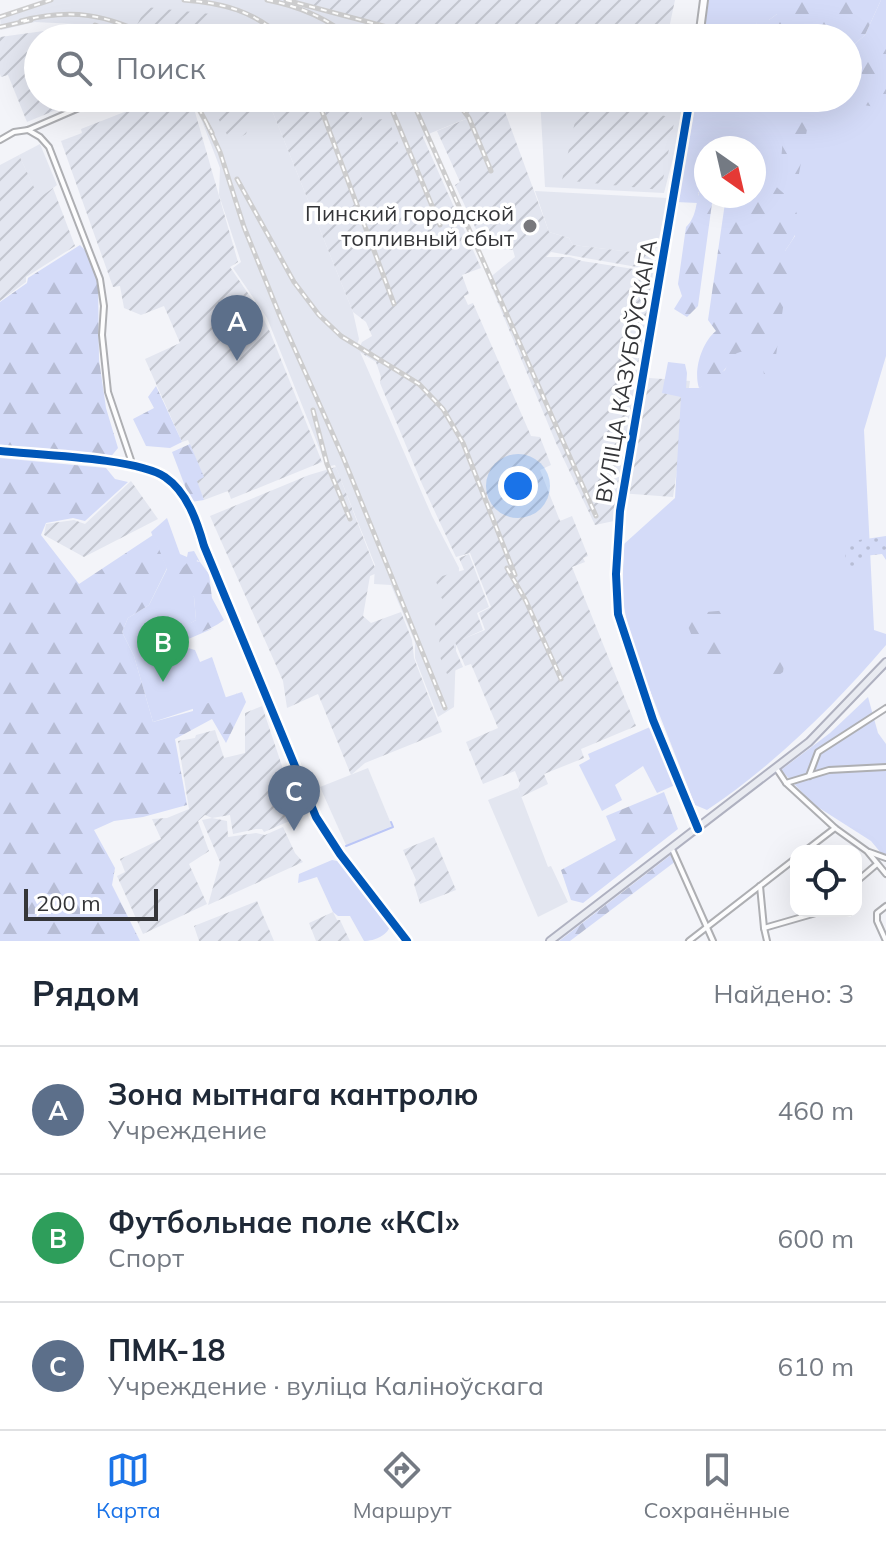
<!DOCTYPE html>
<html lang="ru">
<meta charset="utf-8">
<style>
:root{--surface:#fff;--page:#f2f2f3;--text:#1f2937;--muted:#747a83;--line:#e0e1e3;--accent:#1a73e8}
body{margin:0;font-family:Mulish,sans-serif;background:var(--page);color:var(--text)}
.controls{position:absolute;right:24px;bottom:24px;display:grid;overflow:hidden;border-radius:16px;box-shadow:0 8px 32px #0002}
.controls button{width:72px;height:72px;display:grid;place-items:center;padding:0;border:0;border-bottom:2px solid var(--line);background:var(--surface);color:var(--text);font:40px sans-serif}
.compass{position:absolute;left:694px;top:136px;width:72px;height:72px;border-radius:50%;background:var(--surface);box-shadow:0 8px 32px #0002;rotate:146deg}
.scale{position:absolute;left:24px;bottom:20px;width:134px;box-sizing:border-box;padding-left:8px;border:4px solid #353639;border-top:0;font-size:22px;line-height:28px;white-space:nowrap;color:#353639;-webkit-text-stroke:6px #fff;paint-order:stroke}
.you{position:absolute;left:518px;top:486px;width:28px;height:28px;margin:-20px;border:6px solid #fff;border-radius:50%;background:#1a73e8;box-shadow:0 0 0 12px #1a73e833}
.badge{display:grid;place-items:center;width:52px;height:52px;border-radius:50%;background:var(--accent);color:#fff;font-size:26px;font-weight:700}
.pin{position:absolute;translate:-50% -66px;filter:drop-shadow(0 2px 4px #0008)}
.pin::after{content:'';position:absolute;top:42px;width:28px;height:24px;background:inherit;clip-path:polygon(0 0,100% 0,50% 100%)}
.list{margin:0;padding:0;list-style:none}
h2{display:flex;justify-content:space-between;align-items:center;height:104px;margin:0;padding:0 32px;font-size:34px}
h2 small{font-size:26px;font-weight:400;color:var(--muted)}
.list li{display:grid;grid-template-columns:52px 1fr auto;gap:24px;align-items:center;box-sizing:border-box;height:128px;padding:0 32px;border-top:2px solid var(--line)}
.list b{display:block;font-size:30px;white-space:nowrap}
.list p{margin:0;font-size:26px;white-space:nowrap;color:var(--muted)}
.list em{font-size:26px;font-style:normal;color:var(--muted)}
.icon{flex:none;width:44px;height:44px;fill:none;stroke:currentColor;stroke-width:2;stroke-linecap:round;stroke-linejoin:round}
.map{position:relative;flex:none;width:886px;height:941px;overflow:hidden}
.search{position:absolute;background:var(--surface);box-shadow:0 8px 32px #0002;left:24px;right:24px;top:24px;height:88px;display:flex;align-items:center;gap:20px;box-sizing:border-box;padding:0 28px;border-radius:44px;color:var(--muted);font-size:30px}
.sheet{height:488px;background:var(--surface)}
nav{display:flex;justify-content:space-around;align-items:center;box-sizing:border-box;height:112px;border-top:2px solid var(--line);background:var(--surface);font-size:22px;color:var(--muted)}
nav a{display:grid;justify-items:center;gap:4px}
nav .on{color:var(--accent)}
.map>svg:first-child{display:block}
.built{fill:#e3e6f0}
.industrial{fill:url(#industrial-furrows)}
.green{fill:#d4dbf8}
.forest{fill:url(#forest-firs)}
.garden{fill:url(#garden-dots)}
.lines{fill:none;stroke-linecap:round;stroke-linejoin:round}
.stream{stroke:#bbc6f6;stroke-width:2}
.street-casing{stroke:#aeafb3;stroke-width:8}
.secondary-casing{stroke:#aeafb3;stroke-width:10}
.primary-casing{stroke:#afb1c0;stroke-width:10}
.street{stroke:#fdfdfe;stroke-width:4}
.secondary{stroke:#fdfdfe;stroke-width:6}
.primary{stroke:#e9ebf1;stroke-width:6}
.rail-casing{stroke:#cdcdce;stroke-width:5}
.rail{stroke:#fff;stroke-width:2;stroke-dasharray:6;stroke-linecap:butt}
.cycleway-casing{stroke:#fff;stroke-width:13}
.cycleway{stroke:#0057b8;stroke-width:8}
.poi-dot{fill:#78787c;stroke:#fff;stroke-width:3}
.labels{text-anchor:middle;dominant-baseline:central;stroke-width:7;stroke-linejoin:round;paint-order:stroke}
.poi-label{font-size:22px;fill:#353639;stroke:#fff;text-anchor:end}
.street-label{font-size:22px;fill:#353639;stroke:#fff}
</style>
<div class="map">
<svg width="886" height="941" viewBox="0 0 886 941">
<defs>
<pattern id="industrial-furrows" width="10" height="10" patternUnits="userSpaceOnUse" patternTransform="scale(2)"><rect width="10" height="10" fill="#e3e6f0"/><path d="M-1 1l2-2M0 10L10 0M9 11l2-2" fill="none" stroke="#c3c6cf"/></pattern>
<pattern id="forest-firs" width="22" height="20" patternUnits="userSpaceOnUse" patternTransform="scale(2)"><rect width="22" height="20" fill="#d4dbf8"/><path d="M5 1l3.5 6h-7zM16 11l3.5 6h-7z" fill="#b7bdd5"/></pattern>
<pattern id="garden-dots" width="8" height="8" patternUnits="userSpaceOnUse" patternTransform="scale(2)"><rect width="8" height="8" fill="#d4dbf8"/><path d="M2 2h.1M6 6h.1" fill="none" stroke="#b7bdd5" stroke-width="1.8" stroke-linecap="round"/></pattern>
</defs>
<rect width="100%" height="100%" fill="#f3f4f9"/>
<g class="built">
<polygon points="46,0 304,0 307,5 385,24 415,27 414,38 124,38 75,24 35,22 1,30 0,16"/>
<polygon points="190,98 267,98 353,312 359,339 357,345 432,516 459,568 454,707 438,717 415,658 415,642 391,585 374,584 375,565 335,465 330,466 324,460 267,318 233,268 241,262 219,195 220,168 202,121"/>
<polygon points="354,98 500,98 502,104 399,146 363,120"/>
<polygon points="540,98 688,100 664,193 545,187"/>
<polygon points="40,144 57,185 39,199 19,155"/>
<polygon points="535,191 668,198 657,247 654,252 648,254 573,245 569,238 549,232"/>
<polygon points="368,768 392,826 346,845 320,787"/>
<polygon points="518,788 548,867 551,866 568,902 538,917 488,800"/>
</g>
<g class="industrial">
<polygon points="304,0 675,0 667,38 414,38 414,27 385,24 307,5"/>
<polygon points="146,7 211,14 203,38 138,38 132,35"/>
<polygon points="73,27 98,33 103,38 38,38 38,98 85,98 27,122 8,75 1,77 0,74 0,37"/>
<polygon points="160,98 188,98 193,105 238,262 230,267 258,308 270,332 322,462 231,499 228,491 204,500 196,481 203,476 188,440 182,442 145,359 180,343 164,306 141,315 124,308 120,286 113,287 61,141 82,133 81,129"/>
<polygon points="207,98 257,98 246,134 231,142"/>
<polygon points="267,98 354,98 363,120 388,119 399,145 422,135 481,268 462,275 469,294 464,296 468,305 473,303 531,436 540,437 551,465 540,470 560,521 572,516 588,556 583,558 585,562 572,567 636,726 581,749 584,758 544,774 548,784 521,797 518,788 520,784 515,771 483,784 466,742 498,728 471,664 465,666 455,642 453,644 463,667 447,674 438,652 440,636 433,620 449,609 441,597 435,578 464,570 459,558 469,554 489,607 477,613 483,630 463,639 485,630 479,613 491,607 470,553 456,557 422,484 380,383 381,377 376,362 358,351 362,342 372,336 366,322 353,312"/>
<polygon points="458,98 500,98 549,232 569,238 573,245 657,255 654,270 551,252 546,257 570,257 582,261 653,272 636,377 690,381 673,497 619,493 614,521 595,525 556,443 488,279 515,257 513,250 485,248 455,185 460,182 437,131 471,117"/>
<polygon points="580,99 675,118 661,190 562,180"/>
<polygon points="19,155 39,198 53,188 75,246 26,277 26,282 0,301 0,165"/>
<polygon points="336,467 377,573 370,576 363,616 371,623 401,612 412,640 414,658 442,732 365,763 351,775 318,694 287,708 283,681 210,516 309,475"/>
<polygon points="131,481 158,519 84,557 44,535 46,524 74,520 85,524"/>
<polygon points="262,706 299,817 264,832 262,829 256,829 233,834 230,815 212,818 227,821 228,837 256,833 265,835 283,827 295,853 303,862 208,905 220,862 202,820 212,818 205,815 198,821 209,851 189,864 207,904 143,934 117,876 125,872 120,859 161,839 152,819 167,818 189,809 178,741 195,738 196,735 215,730 224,758 245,753 245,713"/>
<polygon points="434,837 456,890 420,904 414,884 416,880 403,850"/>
<polygon points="257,901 274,941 199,941 194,926"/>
<polygon points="333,912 337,920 340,920 350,941 316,941 309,923"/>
</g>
<g class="green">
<polygon points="709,0 777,0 777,14 769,20 756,23 760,38 703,38"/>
<path d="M 881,0 L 886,0 L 886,356 L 864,430 L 874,630 L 886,634 L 886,645 C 834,706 774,765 707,810 L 695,805 L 632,645 L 622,598 L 624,544 L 675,498 L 681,397 L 662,393 L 668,362 L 685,364 L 687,373 L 686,388 L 699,388 L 725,370 L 731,356 L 740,351 L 762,351 L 785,251 L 795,236 L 758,177 L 754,177 L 754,148 L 706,148 L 706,185 L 698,193 L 698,203 L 676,202 L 693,98 L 779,98 L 782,105 L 807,98 L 848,98 L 848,50 L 865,35 Z"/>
<polygon points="167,518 180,554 187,557 188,552 194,551 200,562 197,560 190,593 194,597 196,620 184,627 164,627 171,640 214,628 186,640 188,648 195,650 200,662 212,657 226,698 153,722 134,656 122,632 128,618 149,605 167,569 151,532"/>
<polygon points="868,697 878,733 886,744 886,859 871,841 813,804 781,770 830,733"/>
<polygon points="650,727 675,785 657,793 643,766 615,785 622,800 602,811 579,765 590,759 588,754"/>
<path d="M 332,860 L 343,862 L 391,923 C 389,935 375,941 364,941 L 350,916 L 338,916 L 333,912 L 317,877 L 298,883 L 299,874 Z"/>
</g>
<g class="forest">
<polygon points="777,0 881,0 865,35 848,50 848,38 760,38 756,23 760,16 769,20 777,14"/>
<path d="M 886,39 L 886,109 L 864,105 C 850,83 867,71 868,50 L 875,43 Z"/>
<path d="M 792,116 L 802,117 L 808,124 L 796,190 L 784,185 C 777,164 785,147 782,126 Z"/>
<path d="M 758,176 C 774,182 799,203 798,222 C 798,233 791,242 785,251 L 790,260 L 773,376 L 764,375 L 761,351 C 726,351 740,353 721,374 C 716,381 707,384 699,388 C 693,370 702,342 716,331 L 708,320 L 726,196 L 754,196 L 754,177 Z"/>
<path d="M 706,185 L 706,196 L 713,196 L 698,306 L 687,317 L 674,309 L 682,296 L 678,284 L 686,227 C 697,217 696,201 700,188 Z"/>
<polygon points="80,245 87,252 98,280 99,360 106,408 118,448 109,459 0,449 0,302 27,283 28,278"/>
<polygon points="156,386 182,442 170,448 146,446 133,419 154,408 148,397"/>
<polygon points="190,444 204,477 197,481 204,500 191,502 172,452"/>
<polygon points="0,458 106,468 115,479 128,482 85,521 73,518 46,523 41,535 79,584 153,535 167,568 149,605 128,618 122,632 134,656 153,722 193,711 193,708 242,692 246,702 226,743 212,719 175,739 187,805 143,817 114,821 94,830 115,868 112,885 140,941 0,941"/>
<path d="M 190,560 L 200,562 L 209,574 L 212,598 L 224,620 C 206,634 178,640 156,638 L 151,631 C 167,627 181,629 196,620 L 194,597 L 173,585 L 173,577 Z"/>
<polygon points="729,610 724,657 706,671 683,614"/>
<polygon points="770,645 783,647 785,659 783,672 772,680 766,680 760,669"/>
<polygon points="664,792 678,829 583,903 571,900 561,870 616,840 606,816"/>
<polygon points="672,854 676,861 570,941 559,941"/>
</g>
<polygon class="garden" points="886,536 886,560 882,554 864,556 860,566 846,569 845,546 857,545 859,540"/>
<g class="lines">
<polyline class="stream" points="346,846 393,827 391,822"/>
<g class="street-casing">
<g id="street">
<polyline points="28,130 40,137 49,147 100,279 104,306 102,335 108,392 133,466"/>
<polyline points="0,140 14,132 28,130 102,98"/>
<polyline points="776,768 786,783 835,828 867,851 886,874"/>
<polyline points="809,776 818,752 886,708"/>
<polyline points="786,783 829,770 886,767"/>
<polyline points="672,849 713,941"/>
<polyline points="805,851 835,828"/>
<polyline points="869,852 886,858"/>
<polyline points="856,882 877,864"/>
<polyline points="760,886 764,928"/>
<polyline points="689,941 796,858"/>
<polyline points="767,941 764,928 823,911"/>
<polyline points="886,941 877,921 877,913 886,906"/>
</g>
</g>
<g class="secondary-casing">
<g id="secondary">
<polyline points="699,38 704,0"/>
<polyline points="690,98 620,511 616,574 618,614 653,720 698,829"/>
<path d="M 0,451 C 38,455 137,458 165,477 C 187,492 197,521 204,546 L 316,817 L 340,854 L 407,941"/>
</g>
</g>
<g class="primary-casing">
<polyline id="primary" points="550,941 809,742 886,662"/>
</g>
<use href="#street" class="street"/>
<use href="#secondary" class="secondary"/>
<use href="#primary" class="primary"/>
<g class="rail-casing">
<g id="rail">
<path d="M 184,0 C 223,3 254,11 283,38"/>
<path d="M 267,0 C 298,6 326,17 350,38"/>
<polyline points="286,0 387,27 472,38"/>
<polyline points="0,17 51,0"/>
<path d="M 21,21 C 71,8 107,14 153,38"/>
<polyline points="95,25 127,38"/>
<polyline points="0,27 31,20"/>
<polyline points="193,98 212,133"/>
<polyline points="317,98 394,304"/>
<polyline points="387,98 440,225"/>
<polyline points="411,98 596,516"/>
<polyline points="454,98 469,118 491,171"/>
<polyline points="207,124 220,152 244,227 280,316 343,457 445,708"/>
<polyline points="237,179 294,282 319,315 341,336 419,384 443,409 463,443 515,575"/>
<polyline points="313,410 327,464 350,519"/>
<polyline points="507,568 526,601 561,679"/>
</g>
</g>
<use href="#rail" class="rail"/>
<g class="cycleway-casing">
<g id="cycleway">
<polyline points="690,98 620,511 616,574 618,614 653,720 698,829"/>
<path d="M 0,451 C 38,455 137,458 165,477 C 187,492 197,521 204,546 L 316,817 L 340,854 L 407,941"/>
</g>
</g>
<use href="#cycleway" class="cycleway"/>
</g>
<circle class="poi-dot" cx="530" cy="226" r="8"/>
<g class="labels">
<g class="poi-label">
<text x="514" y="213">Пинский городской<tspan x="514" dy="25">топливный сбыт</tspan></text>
</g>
<g class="street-label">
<text transform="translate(626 371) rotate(-80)">ВУЛІЦА КАЗУБОЎСКАГА</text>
</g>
</g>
</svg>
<div class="controls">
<button><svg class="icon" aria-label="locate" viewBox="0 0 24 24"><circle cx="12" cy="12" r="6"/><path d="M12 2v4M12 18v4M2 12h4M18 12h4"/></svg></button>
</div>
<svg class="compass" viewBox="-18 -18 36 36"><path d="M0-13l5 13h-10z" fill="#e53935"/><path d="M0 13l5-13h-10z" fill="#747a83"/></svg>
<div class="scale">200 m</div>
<div class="you"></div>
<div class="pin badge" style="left:237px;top:361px;background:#5c6f8a">A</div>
<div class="pin badge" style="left:163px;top:682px;background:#2e9e5b">B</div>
<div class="pin badge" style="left:294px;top:831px;background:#5c6f8a">C</div>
<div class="search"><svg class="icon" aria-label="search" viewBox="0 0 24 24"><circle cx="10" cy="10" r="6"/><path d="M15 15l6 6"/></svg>Поиск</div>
</div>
<section class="sheet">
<h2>Рядом<small>Найдено: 3</small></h2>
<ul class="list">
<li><span class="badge" style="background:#5c6f8a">A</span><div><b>Зона мытнага кантролю</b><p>Учреждение</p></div><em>460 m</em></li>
<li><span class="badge" style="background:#2e9e5b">B</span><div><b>Футбольнае поле «КСІ»</b><p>Спорт</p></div><em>600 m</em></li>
<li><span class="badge" style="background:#5c6f8a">C</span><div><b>ПМК-18</b><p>Учреждение · вуліца Каліноўскага</p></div><em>610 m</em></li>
</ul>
</section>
<nav>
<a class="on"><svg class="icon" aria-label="map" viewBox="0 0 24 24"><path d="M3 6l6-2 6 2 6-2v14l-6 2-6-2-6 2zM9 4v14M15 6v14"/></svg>Карта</a>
<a><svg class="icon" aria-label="directions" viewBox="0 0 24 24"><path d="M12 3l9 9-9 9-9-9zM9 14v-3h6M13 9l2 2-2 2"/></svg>Маршрут</a>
<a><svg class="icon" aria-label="saved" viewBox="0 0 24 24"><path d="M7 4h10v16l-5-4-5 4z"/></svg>Сохранённые</a>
</nav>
